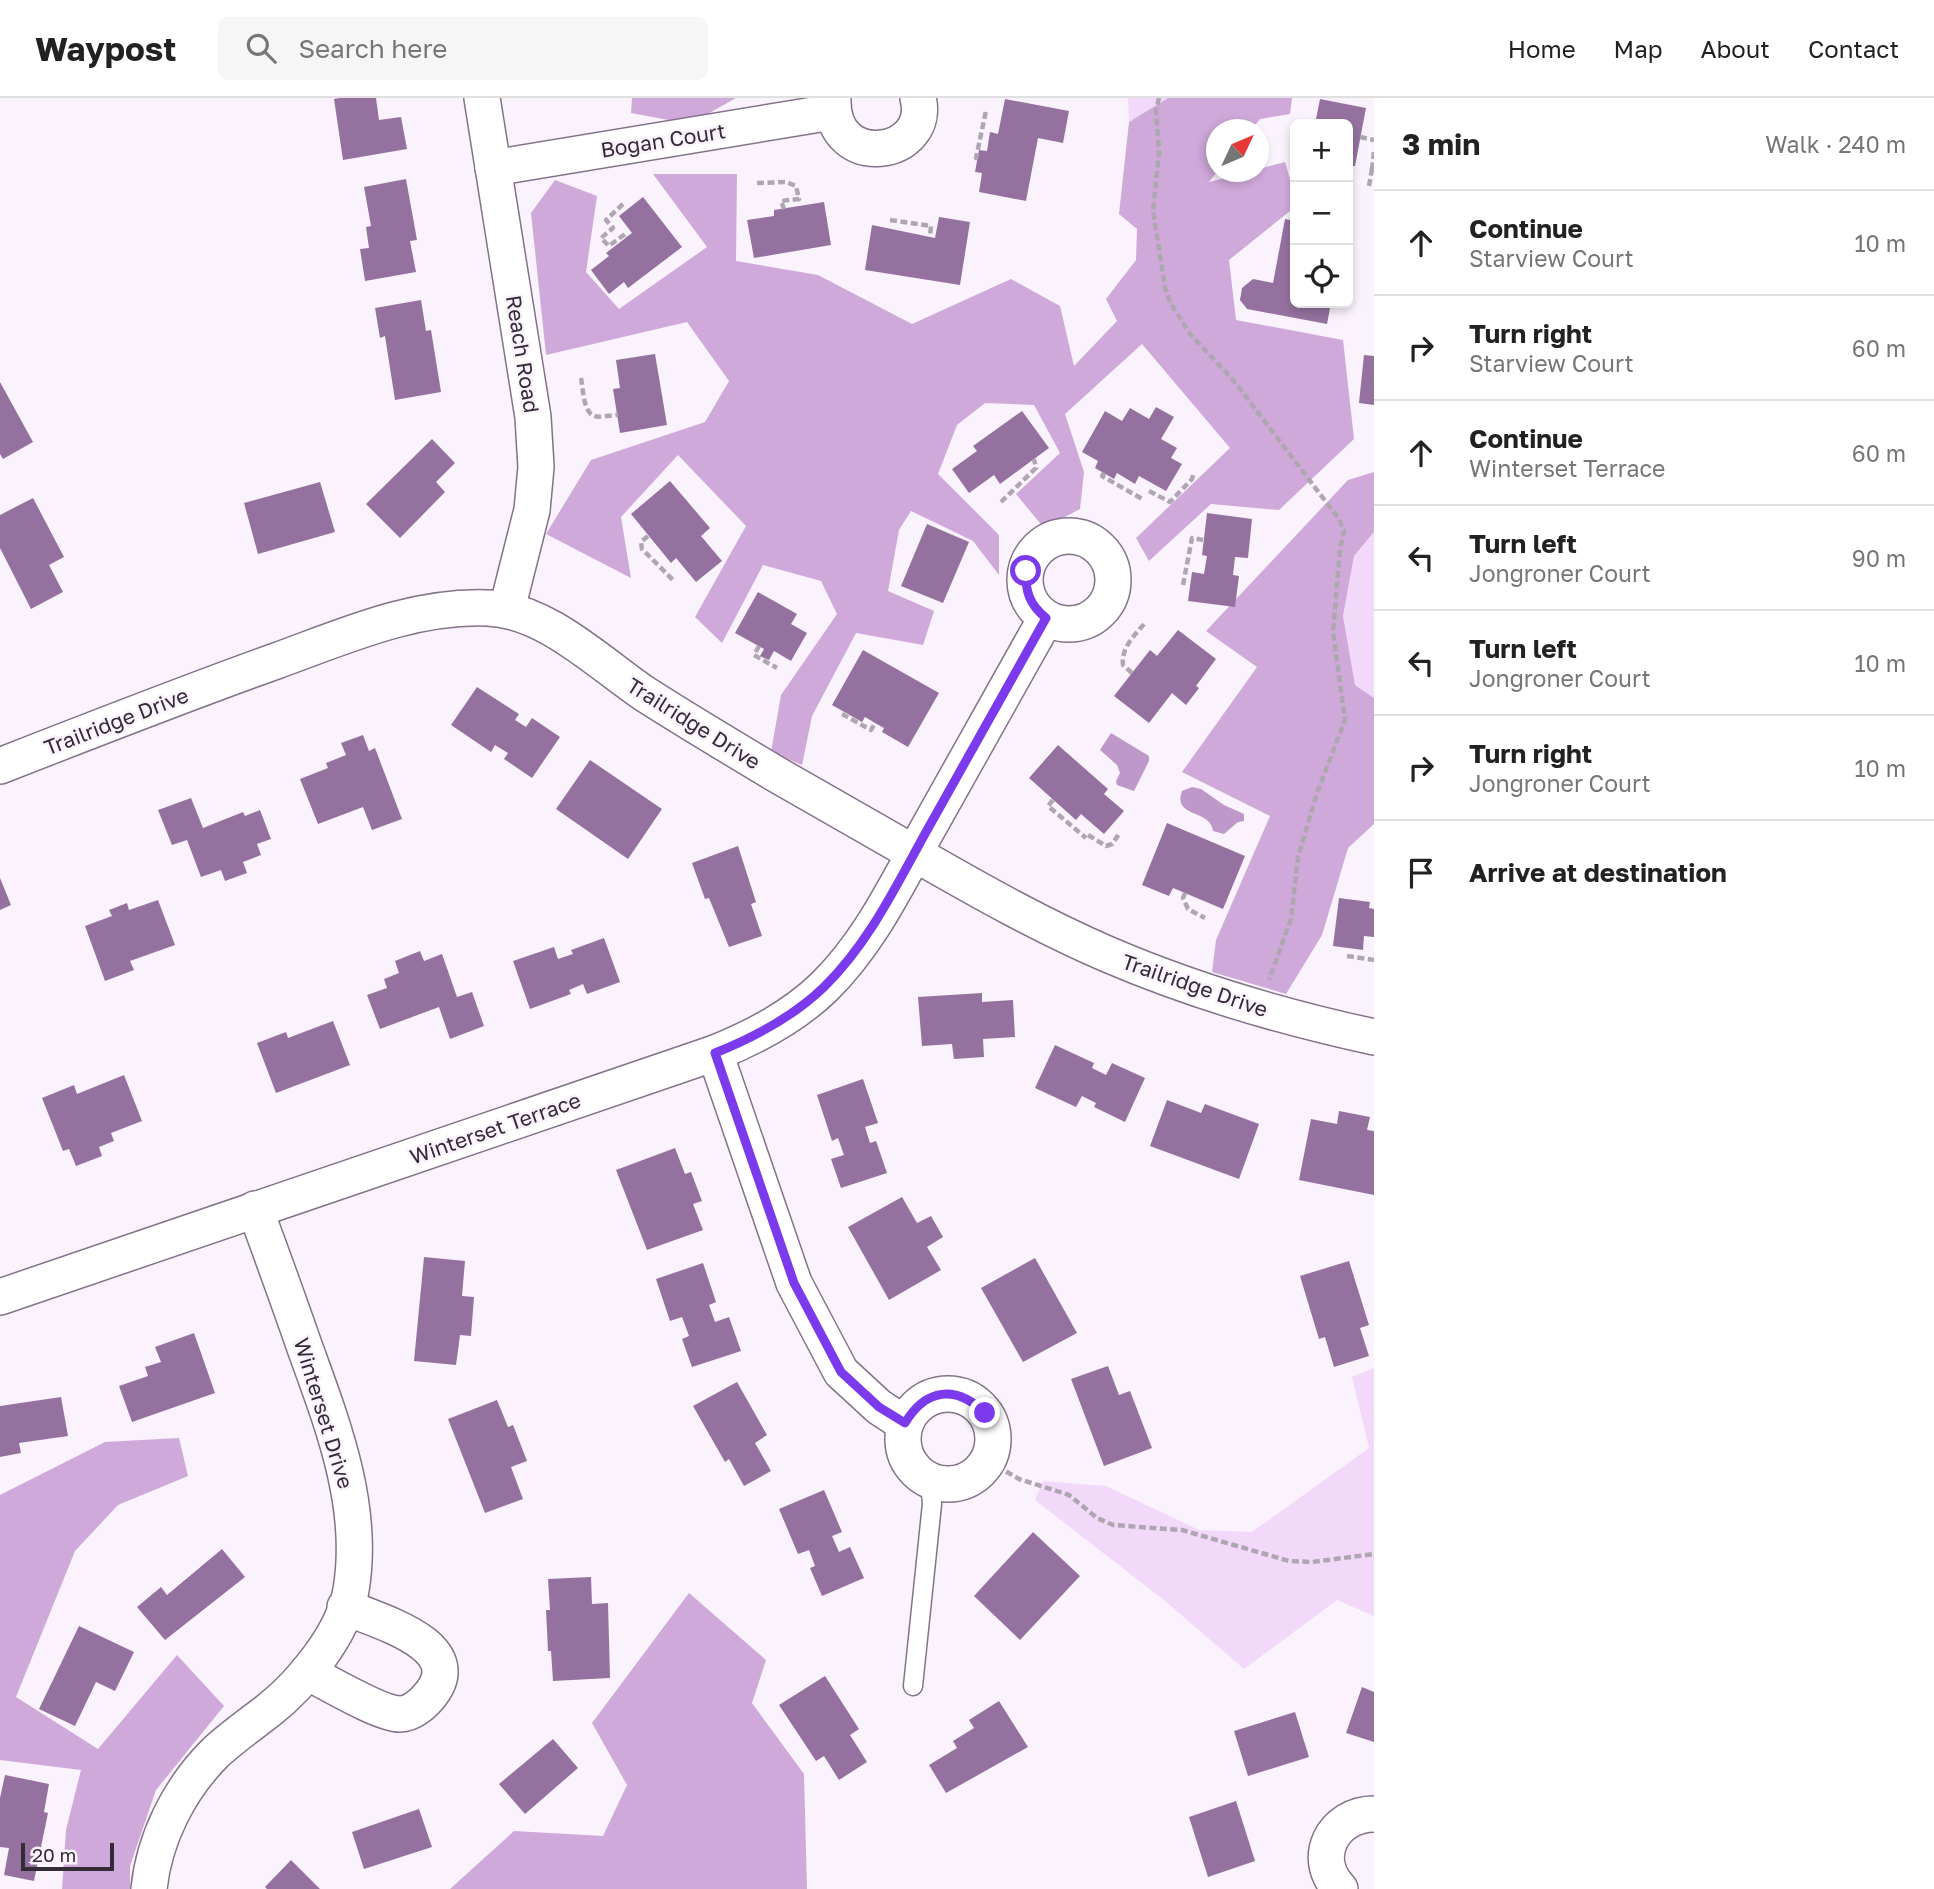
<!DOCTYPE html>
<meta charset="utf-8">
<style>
:root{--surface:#fff;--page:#f6f6f6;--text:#222;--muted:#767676;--line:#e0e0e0}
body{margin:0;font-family:"Golos Text",sans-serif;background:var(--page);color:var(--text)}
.controls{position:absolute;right:21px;top:21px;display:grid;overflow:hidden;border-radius:10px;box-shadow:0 4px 10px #0003}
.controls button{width:63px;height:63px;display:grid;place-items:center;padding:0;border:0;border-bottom:2px solid var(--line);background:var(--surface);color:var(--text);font:35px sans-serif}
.compass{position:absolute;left:1206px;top:21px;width:63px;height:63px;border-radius:50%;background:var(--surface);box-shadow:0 4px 10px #0003;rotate:46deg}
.scale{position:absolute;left:21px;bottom:18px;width:93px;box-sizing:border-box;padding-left:7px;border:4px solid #332b35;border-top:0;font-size:19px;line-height:24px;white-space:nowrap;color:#332b35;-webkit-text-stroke:5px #faf2fd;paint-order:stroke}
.stop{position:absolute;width:21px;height:21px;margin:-16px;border:5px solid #7c3aed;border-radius:50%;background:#fff}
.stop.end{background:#7c3aed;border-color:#fff;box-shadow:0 2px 7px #0008}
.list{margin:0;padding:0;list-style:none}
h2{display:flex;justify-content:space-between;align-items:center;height:91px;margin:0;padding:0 28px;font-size:30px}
h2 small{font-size:23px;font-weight:400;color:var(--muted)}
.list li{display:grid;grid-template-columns:46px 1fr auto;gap:21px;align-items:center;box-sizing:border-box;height:105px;padding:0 28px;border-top:2px solid var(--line)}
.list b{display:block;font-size:26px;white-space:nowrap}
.list p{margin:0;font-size:23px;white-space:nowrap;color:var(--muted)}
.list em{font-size:23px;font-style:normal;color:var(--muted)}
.icon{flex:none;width:38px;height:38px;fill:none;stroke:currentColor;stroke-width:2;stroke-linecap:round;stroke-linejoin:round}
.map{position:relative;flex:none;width:1374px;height:1791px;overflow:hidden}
header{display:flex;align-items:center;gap:42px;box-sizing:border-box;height:98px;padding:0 35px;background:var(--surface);border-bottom:2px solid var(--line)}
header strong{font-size:33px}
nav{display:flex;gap:38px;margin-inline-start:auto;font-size:24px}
.search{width:490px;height:63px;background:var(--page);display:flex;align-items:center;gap:18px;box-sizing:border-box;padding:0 24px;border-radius:10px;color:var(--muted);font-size:26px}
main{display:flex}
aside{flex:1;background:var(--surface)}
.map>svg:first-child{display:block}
.green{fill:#f2d9fa}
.forest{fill:#cfa9da}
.water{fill:#be98c9}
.building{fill:#95719f}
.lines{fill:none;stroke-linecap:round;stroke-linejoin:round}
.lane-casing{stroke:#84728a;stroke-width:21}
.street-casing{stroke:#84728a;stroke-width:38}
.path{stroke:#aea6b1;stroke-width:4.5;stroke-dasharray:7 3.5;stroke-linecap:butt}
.lane{stroke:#fff;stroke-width:18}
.street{stroke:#fff;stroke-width:35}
.route{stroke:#7c3aed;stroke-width:9}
.labels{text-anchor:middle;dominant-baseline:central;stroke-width:5;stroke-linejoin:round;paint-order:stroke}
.street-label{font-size:21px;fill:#332b35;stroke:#faf2fd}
</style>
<header>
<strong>Waypost</strong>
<div class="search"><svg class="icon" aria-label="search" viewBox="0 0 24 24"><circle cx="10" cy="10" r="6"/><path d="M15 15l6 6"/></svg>Search here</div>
<nav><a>Home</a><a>Map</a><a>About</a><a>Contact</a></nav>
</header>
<main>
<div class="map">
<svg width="1374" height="1791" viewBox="0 0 1374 1791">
<rect width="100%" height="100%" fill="#faf2fd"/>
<g class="green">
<polygon points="1128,0 1168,0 1129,24"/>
<polygon points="1374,434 1374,600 1355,587 1343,518 1354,458"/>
<polygon points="1374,1270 1374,1518 1337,1502 1244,1571 1165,1503 1035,1402 1043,1383 1106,1388 1199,1432 1252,1434 1369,1350 1352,1279"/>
</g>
<g class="forest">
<polygon points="632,0 736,0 690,26 631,15"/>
<polygon points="1168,0 1292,0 1290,16 1260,21 1252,31 1216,32 1217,74 1209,84 1249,74 1258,74 1259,71 1285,64 1295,99 1295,109 1229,162 1236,222 1343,242 1354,341 1279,412 1211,406 1149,463 1136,440 1230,350 1142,246 1065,316 1084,374 1080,411 1044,430 1016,396 1060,355 1034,307 985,305 957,327 938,376 999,437 999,477 973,443 911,413 899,432 888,493 934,513 923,547 856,535 812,618 802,667 771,654 781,597 837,516 821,483 763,467 722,545 695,519 746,428 678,357 621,419 631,480 546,436 591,362 705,324 729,283 687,224 546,257 531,115 555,82 597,98 586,174 619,211 707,149 653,76 737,76 736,163 818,177 912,226 1011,181 1060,208 1074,268 1117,223 1106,201 1136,162 1137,131 1119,116 1129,24"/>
<polygon points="1374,374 1374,434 1354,458 1343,518 1355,587 1374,600 1374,726 1348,750 1322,837 1286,896 1212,874 1216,842 1270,718 1182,674 1257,569 1206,533 1348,382"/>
<polygon points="179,1340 188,1378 118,1407 75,1453 16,1599 98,1651 177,1557 224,1608 156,1692 130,1768 130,1791 62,1791 66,1732 81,1672 0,1662 0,1397 105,1344"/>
<polygon points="689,1495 766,1562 752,1605 804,1676 807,1791 450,1791 514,1733 603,1738 627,1687 592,1625"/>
</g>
<g class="water">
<polygon points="1111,635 1149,658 1149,663 1134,693 1117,687 1116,683 1120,675 1117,667 1100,652"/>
<path d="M 1192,689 L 1201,691 L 1224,707 L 1244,716 L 1244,723 L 1238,724 L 1224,736 L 1213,733 C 1211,711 1172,720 1182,693 Z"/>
</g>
<g class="building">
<polygon points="340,0 376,0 379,22 401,19 407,51 343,62 334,1"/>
<polygon points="1005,1 1069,13 1063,45 1038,40 1026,103 979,94 982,75 975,74 979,52 987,53 990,34 998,36"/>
<polygon points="1320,1 1366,10 1355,68 1350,68 1349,75 1348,26 1315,26"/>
<polygon points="406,81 417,142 410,143 416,174 365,183 360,151 369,150 366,129 371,128 364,89"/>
<polygon points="643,99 682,149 628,190 624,184 609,196 591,172 609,158 606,155 632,135 619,118"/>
<polygon points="824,104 831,147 754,160 747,122 774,118 774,112"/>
<polygon points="939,119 970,124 960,187 865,172 872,127 935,140"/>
<polygon points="1285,121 1295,123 1295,205 1331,205 1327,226 1247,211 1240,202 1242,190 1253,181 1273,185"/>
<polygon points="421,202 426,233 431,232 441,294 395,302 385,238 380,240 375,210"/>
<polygon points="655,256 667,327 620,335 613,291 620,290 616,262"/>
<polygon points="1364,257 1374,258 1374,307 1359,305"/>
<polygon points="0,284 33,344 3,361 0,356"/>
<polygon points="1156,309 1174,319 1161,341 1177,350 1171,360 1182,366 1166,393 1139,378 1135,386 1117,375 1114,381 1095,370 1098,363 1082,354 1105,313 1122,323 1130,310 1149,321"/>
<polygon points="1022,313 1049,350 1000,386 994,377 969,395 952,371 977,353 973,348"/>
<polygon points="432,341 455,365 436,384 445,394 400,440 366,406"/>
<polygon points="670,383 710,430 701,438 722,463 696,484 676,460 671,465 631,416"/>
<polygon points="320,384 335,434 258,456 244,405"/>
<polygon points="33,400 64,459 49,467 63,494 31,511 0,450 0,417"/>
<polygon points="1207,415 1252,421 1248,460 1235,459 1233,477 1239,478 1235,509 1188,503 1192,474 1204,476 1207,458 1202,457"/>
<polygon points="927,426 969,444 943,505 901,488"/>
<polygon points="758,494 797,516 791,526 807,535 791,563 774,553 769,562 760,558 764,551 735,535"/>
<polygon points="1178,532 1216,561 1196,588 1199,590 1186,607 1172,595 1149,625 1114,598 1150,552 1157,558"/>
<polygon points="863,552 939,595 908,649 882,634 884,630 875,625 865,619 862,624 832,607"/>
<polygon points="477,589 519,616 515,622 526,629 532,620 560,639 532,680 504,661 508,655 495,647 491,654 451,627"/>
<polygon points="363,637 369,653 375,650 402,721 372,732 363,709 318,726 300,681 328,670 326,665 346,657 341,645"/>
<polygon points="1058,647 1108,691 1104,696 1124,713 1104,736 1081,716 1076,722 1029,680"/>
<polygon points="590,662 662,711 628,761 556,711"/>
<polygon points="191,700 203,730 243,714 245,718 260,712 271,741 257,746 261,757 243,764 247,775 225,783 221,772 201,779 187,742 172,747 158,712"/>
<polygon points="1167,725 1245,758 1223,811 1173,790 1169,798 1142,787"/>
<polygon points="738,748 756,804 751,806 762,838 729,849 709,800 705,801 692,765"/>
<polygon points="0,780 11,807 0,812"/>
<polygon points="1339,800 1370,804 1369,810 1374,811 1374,839 1364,838 1363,852 1333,848"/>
<polygon points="158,802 175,847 130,863 134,872 105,883 85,828 112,818 109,812 127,805 129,812"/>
<polygon points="604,840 620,884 587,896 583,886 569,892 571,896 530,911 513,863 554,849 558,861 573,856 571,852"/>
<polygon points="420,853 424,863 442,856 457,899 472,894 484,928 450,941 439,909 380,931 367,897 387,890 384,881 399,875 395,863"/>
<polygon points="982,895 982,904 1013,902 1015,939 983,941 984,959 954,961 952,946 922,948 918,899"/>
<polygon points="333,923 350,967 276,995 257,945 286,934 288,940"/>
<polygon points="1055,947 1094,965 1092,970 1106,977 1112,965 1145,980 1125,1024 1094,1009 1096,1005 1082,998 1076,1009 1035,990"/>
<polygon points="124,977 142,1023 111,1035 114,1043 99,1049 102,1058 76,1068 69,1051 63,1053 42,1000 74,987 77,996"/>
<polygon points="863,981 878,1025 865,1029 870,1045 876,1043 887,1075 841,1090 831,1061 844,1057 838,1040 832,1043 817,997"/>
<polygon points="1167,1002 1201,1015 1205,1006 1259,1026 1239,1081 1150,1048"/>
<polygon points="1339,1013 1370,1019 1367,1032 1374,1033 1374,1097 1299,1082 1311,1021 1337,1026"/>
<polygon points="675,1050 685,1076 691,1074 702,1103 693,1106 703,1132 647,1152 616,1072"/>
<polygon points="902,1099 917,1125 931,1118 943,1139 927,1149 941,1172 889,1202 848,1129"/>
<polygon points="424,1159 465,1163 462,1198 474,1199 471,1238 460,1237 456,1267 414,1263"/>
<polygon points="1035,1160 1077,1235 1023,1264 981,1190"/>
<polygon points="1349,1163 1369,1227 1360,1230 1369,1258 1334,1269 1325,1239 1319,1241 1300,1178"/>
<polygon points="703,1165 716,1204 709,1207 715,1224 729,1219 741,1253 692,1269 682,1241 689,1238 682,1219 670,1223 656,1181"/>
<polygon points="194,1235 215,1295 132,1324 119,1288 148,1278 145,1269 161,1264 155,1249"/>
<polygon points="1108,1268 1119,1297 1130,1293 1152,1350 1104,1368 1071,1281"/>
<polygon points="737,1284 767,1337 755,1345 771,1373 744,1388 729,1361 725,1364 693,1308"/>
<polygon points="61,1299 68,1338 19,1345 21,1355 0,1359 0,1308"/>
<polygon points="497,1302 508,1329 513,1327 527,1363 511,1369 523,1401 485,1415 448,1321"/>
<polygon points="824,1392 842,1434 832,1438 839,1454 850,1449 864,1480 822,1498 810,1470 815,1468 809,1452 798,1456 779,1411"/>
<polygon points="1033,1434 1080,1478 1020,1542 974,1498"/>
<polygon points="222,1451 245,1479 165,1542 137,1509 161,1489 167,1497"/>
<polygon points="591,1479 592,1506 608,1505 610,1580 553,1583 551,1553 548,1553 546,1512 550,1512 548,1481"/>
<polygon points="79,1528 134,1554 115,1593 96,1584 75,1628 39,1611"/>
<polygon points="825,1578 859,1631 850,1637 867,1664 839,1682 824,1658 816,1663 779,1607"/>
<polygon points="1362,1589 1374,1594 1374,1644 1346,1635"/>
<polygon points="999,1603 1028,1649 946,1695 929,1667 957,1650 953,1643 974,1630 969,1622"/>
<polygon points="1295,1614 1309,1659 1248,1678 1234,1633"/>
<polygon points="553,1641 578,1670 525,1716 499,1686"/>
<polygon points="5,1677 49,1686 44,1714 48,1715 34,1783 4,1777 9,1750 0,1749 0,1700"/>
<polygon points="1236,1703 1255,1763 1208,1779 1189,1719"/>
<polygon points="419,1711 432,1749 364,1771 352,1734"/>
<polygon points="291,1762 320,1791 267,1791 265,1789"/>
</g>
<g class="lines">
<g class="lane-casing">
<polyline id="lane" points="913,1588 932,1406 930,1383"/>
</g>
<g class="street-casing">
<g id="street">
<polyline points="482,0 533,319 536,369 532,412 507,511"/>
<path d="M 833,0 C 830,75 933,59 918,0"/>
<polyline points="493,70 832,14"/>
<circle cx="1069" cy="482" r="44"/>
<path d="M 0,668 C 92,632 184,596 276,563 C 345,538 414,507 488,510 C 546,512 599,565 645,596 C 687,623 731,649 774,675 C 822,703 871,730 919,758 C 980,793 1042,828 1107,856 C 1193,893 1282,919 1374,939"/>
<polyline points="715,955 794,1185 841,1274 879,1309 905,1326"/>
<path d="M 0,1199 L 715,955 C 755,939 793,919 824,889 C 869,845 896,788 926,734 C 966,662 1006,591 1046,520"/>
<circle cx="948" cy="1341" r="45"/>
<path d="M 307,1574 C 327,1584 380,1616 400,1616 C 412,1616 424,1605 431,1596 C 469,1547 377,1523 345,1509"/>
<path d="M 149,1791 C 154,1741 179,1691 215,1655 C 231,1640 251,1626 269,1612 C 302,1586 344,1535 351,1492 C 365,1409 333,1327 305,1250 C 289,1204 272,1157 255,1111"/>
<path d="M 1340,1791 C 1310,1760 1333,1716 1374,1716"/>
</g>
</g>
<g class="path">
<polyline points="1159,0 1156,13 1159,55 1153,113 1165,190 1170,204 1190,236 1234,283 1339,421 1344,433 1340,451 1333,534 1345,622 1317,695 1298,759 1291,821 1269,882"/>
<polyline points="1360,39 1374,42"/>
<polyline points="1374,54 1372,71 1374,72"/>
<polyline points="978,60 976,60 986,13"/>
<polyline points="757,85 786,84 796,88 799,101 781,103 784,111"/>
<polyline points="1369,88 1372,71"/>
<polyline points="623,106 606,122 613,130 601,140 609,148 625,136 627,139"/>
<polyline points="890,122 931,128 930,139"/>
<path d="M 581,280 C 583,289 583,314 594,318 C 600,320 611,317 618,317"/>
<polyline points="1104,375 1102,378 1144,402"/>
<polyline points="1149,393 1170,404 1192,381 1194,374"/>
<polyline points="1001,404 1036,370 1034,361"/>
<polyline points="648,438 641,444 642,451 674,483"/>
<polyline points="1183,487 1192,440 1203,442"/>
<polyline points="759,548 754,557 777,570"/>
<path d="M 1132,575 L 1123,567 C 1121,550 1134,538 1144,526"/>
<polyline points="842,616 871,632 875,625"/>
<polyline points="1053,702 1048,708 1086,740"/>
<polyline points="1088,737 1106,748 1112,746 1119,736"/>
<polyline points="1185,795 1183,800 1188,811 1205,820"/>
<polyline points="1347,858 1374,862"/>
<polyline points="988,1363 1019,1381 1069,1397 1097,1420 1113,1427 1182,1432 1289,1463 1312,1464 1374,1456"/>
</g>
<use href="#lane" class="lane"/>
<use href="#street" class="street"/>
</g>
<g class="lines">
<path class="route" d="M 985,1315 C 956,1287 926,1290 905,1325 L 879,1309 L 841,1274 L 794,1185 L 715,955 C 755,939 793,919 824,889 C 869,845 896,788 926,734 C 966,662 1006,591 1046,520 C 1030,507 1025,494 1026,473"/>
</g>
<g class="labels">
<g class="street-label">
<text transform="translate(663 42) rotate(-9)">Bogan Court</text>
<text transform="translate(523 256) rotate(81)">Reach Road</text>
<text transform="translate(116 623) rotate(-21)">Trailridge Drive</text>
<text transform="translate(694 625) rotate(32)">Trailridge Drive</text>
<text transform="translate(1195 887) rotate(19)">Trailridge Drive</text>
<text transform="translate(495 1030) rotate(-19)">Winterset Terrace</text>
<text transform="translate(324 1315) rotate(73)">Winterset Drive</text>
</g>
</g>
</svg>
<div class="controls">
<button>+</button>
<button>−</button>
<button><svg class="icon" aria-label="locate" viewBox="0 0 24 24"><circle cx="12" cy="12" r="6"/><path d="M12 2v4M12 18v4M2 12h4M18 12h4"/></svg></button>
</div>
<svg class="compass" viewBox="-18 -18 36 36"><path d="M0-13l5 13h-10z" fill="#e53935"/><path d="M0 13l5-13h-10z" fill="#767676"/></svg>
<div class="scale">20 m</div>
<div class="stop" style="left:1026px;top:473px"></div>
<div class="stop end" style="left:985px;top:1315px"></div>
</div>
<aside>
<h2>3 min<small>Walk · 240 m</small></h2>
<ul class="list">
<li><svg class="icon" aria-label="ahead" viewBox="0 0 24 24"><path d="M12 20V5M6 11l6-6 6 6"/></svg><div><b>Continue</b><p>Starview Court</p></div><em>10 m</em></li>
<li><svg class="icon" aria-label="right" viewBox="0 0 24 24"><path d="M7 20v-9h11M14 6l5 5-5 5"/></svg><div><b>Turn right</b><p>Starview Court</p></div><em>60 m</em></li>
<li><svg class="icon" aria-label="ahead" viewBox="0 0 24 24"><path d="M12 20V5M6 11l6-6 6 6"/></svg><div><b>Continue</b><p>Winterset Terrace</p></div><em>60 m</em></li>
<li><svg class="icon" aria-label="left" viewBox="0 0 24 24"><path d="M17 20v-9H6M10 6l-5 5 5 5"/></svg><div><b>Turn left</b><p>Jongroner Court</p></div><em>90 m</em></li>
<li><svg class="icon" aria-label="left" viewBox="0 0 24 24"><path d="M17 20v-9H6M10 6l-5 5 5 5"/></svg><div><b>Turn left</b><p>Jongroner Court</p></div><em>10 m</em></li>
<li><svg class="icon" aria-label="right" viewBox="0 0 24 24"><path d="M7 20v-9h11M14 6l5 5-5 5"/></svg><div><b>Turn right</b><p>Jongroner Court</p></div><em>10 m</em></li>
<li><svg class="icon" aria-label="arrive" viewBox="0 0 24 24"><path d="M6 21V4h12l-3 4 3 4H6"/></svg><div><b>Arrive at destination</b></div></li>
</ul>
</aside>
</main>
